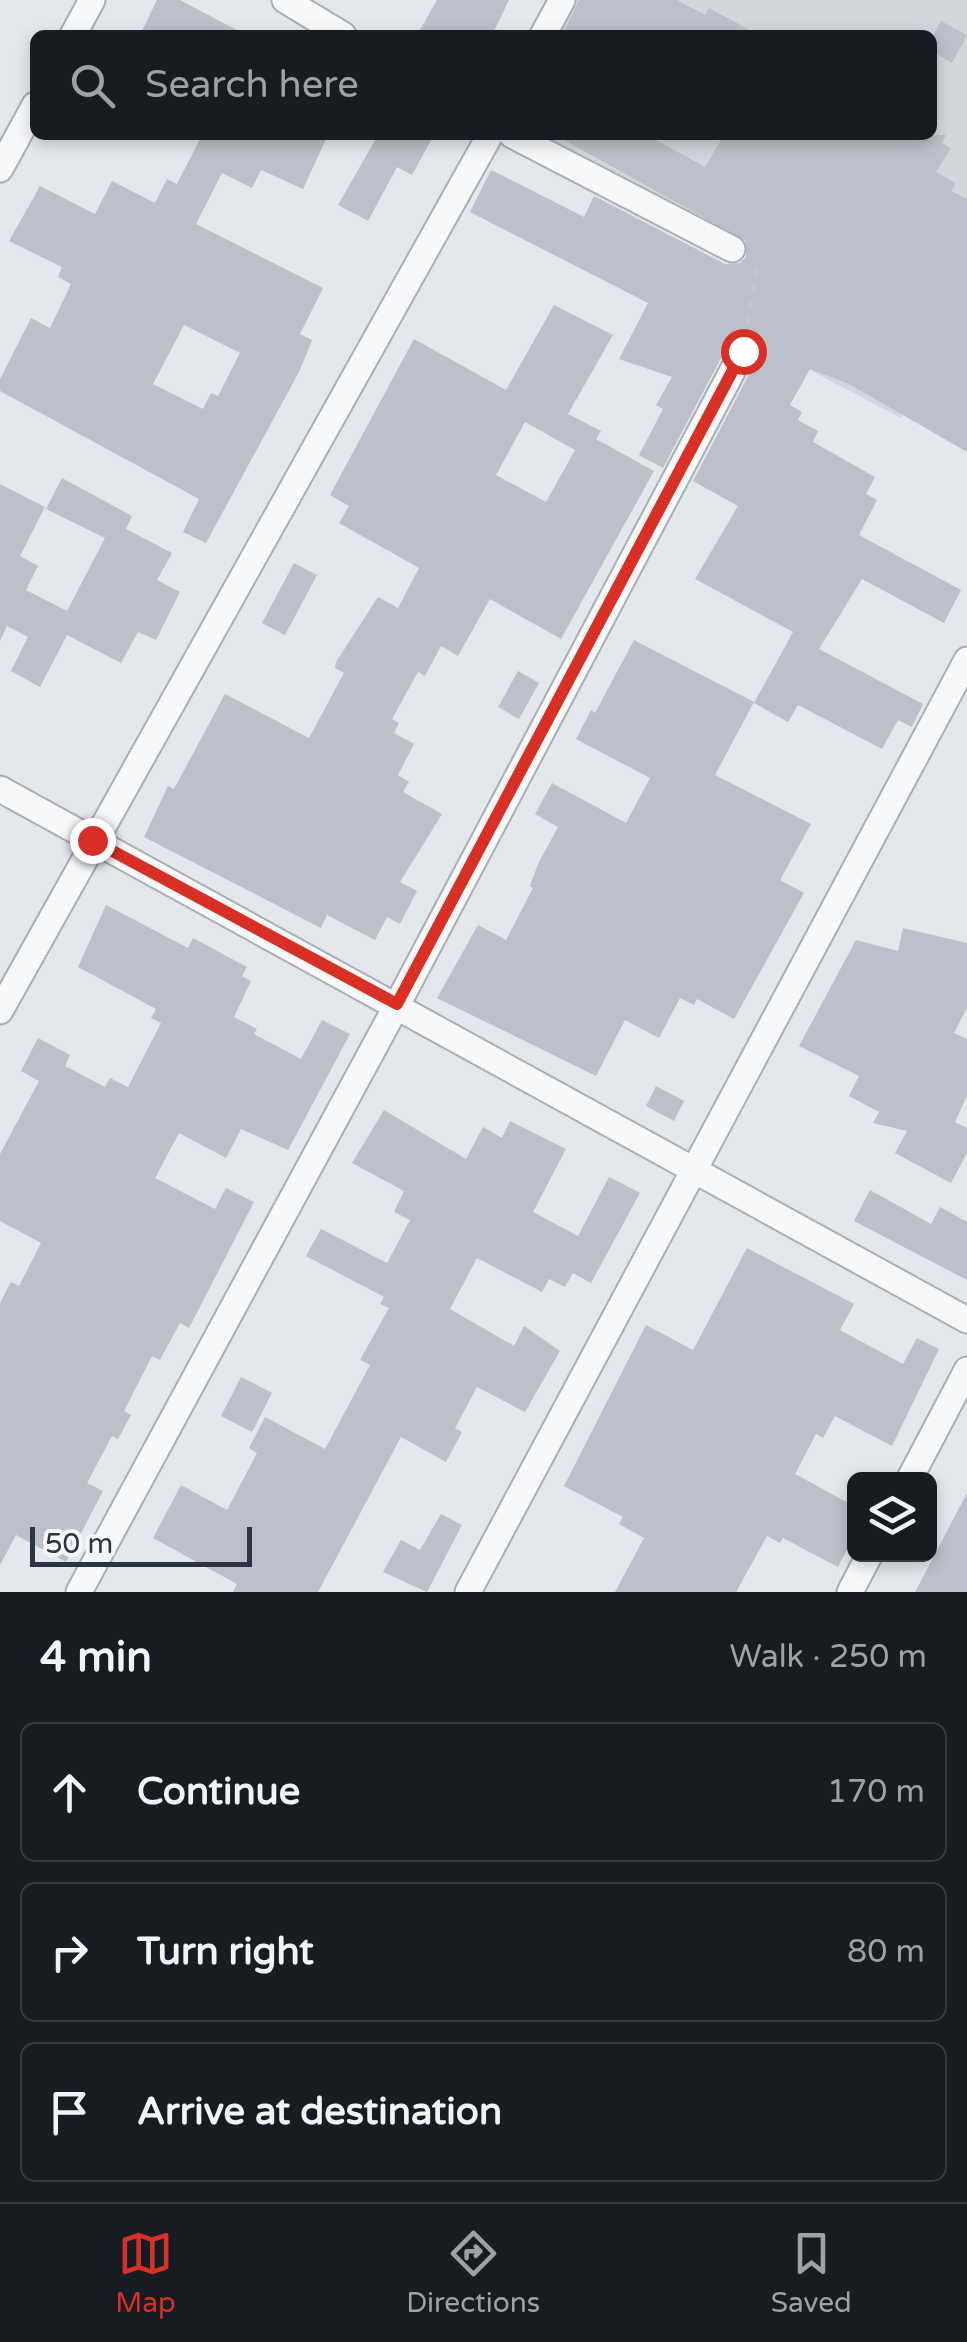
<!DOCTYPE html>
<meta charset="utf-8">
<style>
:root{--surface:#171b24;--page:#20242c;--text:#f1f3f6;--muted:#9ea1a6;--line:#363941;--accent:#d93025}
body{margin:0;font-family:"Varela Round",sans-serif;background:var(--page);color:var(--text)}
.controls{position:absolute;right:30px;bottom:30px;display:grid;overflow:hidden;border-radius:15px;box-shadow:0 5px 15px #0003}
.controls button{width:90px;height:90px;display:grid;place-items:center;padding:0;border:0;border-bottom:2px solid var(--line);background:var(--surface);color:var(--text);font:50px sans-serif}
.scale{position:absolute;left:30px;bottom:25px;width:222px;box-sizing:border-box;padding-left:10px;border:5px solid #2b3445;border-top:0;font-size:28px;line-height:35px;white-space:nowrap;color:#2b3445;-webkit-text-stroke:8px #f4f6f9;paint-order:stroke}
.stop{position:absolute;width:30px;height:30px;margin:-22px;border:8px solid #d93025;border-radius:50%;background:#fff}
.stop.end{background:#d93025;border-color:#fff;box-shadow:0 2px 10px #0008}
.list{margin:0;padding:0;list-style:none}
h2{display:flex;justify-content:space-between;align-items:center;height:130px;margin:0;padding:0 40px;font-size:42px}
h2 small{font-size:32px;font-weight:400;color:var(--muted)}
.list li{display:grid;grid-template-columns:65px 1fr auto;gap:30px;align-items:center;box-sizing:border-box;height:140px;margin:0 20px 20px;padding:0 20px;border:2px solid var(--line);border-radius:15px}
.list b{display:block;font-size:38px;white-space:nowrap}
.list em{font-size:32px;font-style:normal;color:var(--muted)}
.icon{flex:none;width:55px;height:55px;fill:none;stroke:currentColor;stroke-width:2;stroke-linecap:round;stroke-linejoin:round}
.map{position:relative;flex:none;width:967px;height:1592px;overflow:hidden}
.search{position:absolute;background:var(--surface);box-shadow:0 5px 15px #0003;left:30px;right:30px;top:30px;height:110px;display:flex;align-items:center;gap:25px;box-sizing:border-box;padding:0 35px;border-radius:15px;color:var(--muted);font-size:38px}
.sheet{height:610px;background:var(--surface)}
nav{display:flex;justify-content:space-around;align-items:center;box-sizing:border-box;height:140px;border-top:2px solid var(--line);background:var(--surface);font-size:28px;color:var(--muted)}
nav a{display:grid;justify-items:center;gap:5px}
nav .on{color:var(--accent)}
.map>svg:first-child{display:block}
.built{fill:#d2d6de}
.building{fill:#bbc0ca;fill-rule:evenodd}
.lines{fill:none;stroke-linecap:round;stroke-linejoin:round}
.minor-casing{stroke:#a9aeb7;stroke-width:29}
.path{stroke:#c2c5cb;stroke-width:5;stroke-dasharray:8 8;stroke-linecap:butt}
.minor{stroke:#f7f8fa;stroke-width:25}
.route{stroke:#d93025;stroke-width:12}
</style>
<div class="map">
<svg width="967" height="1592" viewBox="0 0 967 1592">
<rect width="100%" height="100%" fill="#e4e7ec"/>
<polygon class="built" points="576,0 967,0 967,422 914,392 901,418 749,338 765,257 541,135 932,135 932,35 558,35"/>
<g class="building">
<polygon points="157,0 180,0 246,35 140,35"/>
<polygon points="437,0 509,0 492,35 417,35"/>
<polygon points="579,0 677,0 705,15 709,8 759,35 562,35"/>
<polygon points="941,21 967,35 952,63 932,51 932,38"/>
<path d="M 202,135 L 328,135 L 303,189 L 261,170 L 252,188 L 222,173 L 196,224 L 323,288 L 300,334 L 312,340 L 300,370 L 206,543 L 183,532 L 199,499 L 0,391 L 0,379 L 31,318 L 50,328 L 71,284 L 58,277 L 62,267 L 9,241 L 40,186 L 95,214 L 112,181 L 155,203 L 167,179 L 177,184 ZM 184,325 L 240,353 L 218,396 L 211,393 L 203,409 L 153,384 Z"/>
<polygon points="378,135 434,135 412,175 397,167 368,221 338,205"/>
<polygon points="555,135 647,135 705,167 724,135 946,135 942,143 951,148 936,172 956,183 951,191 967,199 967,452 849,384 810,369 790,405 802,412 798,420 818,431 813,442 875,477 866,494 877,500 859,535 961,590 944,623 862,579 819,649 923,704 912,727 898,720 882,749 798,705 788,722 754,703 793,632 695,579 738,506 693,481 757,359 756,342 743,335 729,343 663,468 639,455 663,409 656,405 672,377 619,359 648,303 470,212 491,170 584,217 594,196 725,264 740,263 746,257 746,241"/>
<path d="M 554,305 L 613,335 L 568,414 L 601,431 L 596,439 L 654,471 L 561,639 L 490,599 L 458,656 L 441,646 L 425,676 L 418,672 L 392,719 L 399,723 L 394,733 L 414,744 L 398,775 L 409,782 L 403,792 L 442,814 L 400,882 L 417,891 L 400,924 L 387,917 L 375,940 L 327,915 L 321,928 L 144,837 L 168,786 L 174,789 L 225,694 L 309,738 L 344,673 L 335,668 L 336,662 L 378,597 L 398,608 L 419,568 L 339,523 L 349,506 L 330,495 L 414,339 L 506,390 ZM 525,422 L 575,450 L 546,502 L 496,475 Z"/>
<polygon points="62,478 132,516 126,529 172,553 157,580 180,592 156,640 138,632 121,663 67,635 40,687 11,671 28,637 7,626 0,641 0,484 45,507 20,556 38,566 26,590 67,611 105,538 46,509"/>
<polygon points="294,563 317,575 285,635 262,623"/>
<polygon points="634,640 754,702 715,775 811,824 780,880 804,893 734,1019 697,999 694,1005 680,998 659,1038 625,1020 596,1076 437,998 478,925 506,940 533,888 530,886 538,864 558,827 535,814 552,783 626,823 650,778 576,739 591,710 595,713"/>
<polygon points="518,671 539,683 519,719 498,707"/>
<polygon points="106,905 188,948 193,938 247,967 242,976 251,981 234,1017 257,1029 254,1034 301,1059 322,1020 350,1034 288,1150 241,1129 226,1158 179,1133 155,1178 215,1209 226,1188 254,1202 189,1328 180,1323 160,1360 152,1356 124,1411 131,1415 118,1439 112,1436 87,1483 103,1491 66,1562 16,1535 0,1565 0,1303 11,1282 19,1286 41,1243 0,1221 0,1154 39,1081 21,1071 38,1038 70,1055 65,1066 105,1087 110,1078 128,1087 161,1023 151,1018 156,1009 78,967"/>
<polygon points="903,928 967,943 967,1008 954,1033 967,1039 967,1096 955,1122 967,1128 967,1153 951,1183 895,1153 907,1131 873,1123 879,1112 849,1096 859,1076 799,1046 856,940 898,951"/>
<polygon points="656,1086 684,1101 674,1121 646,1106"/>
<polygon points="384,1110 466,1159 483,1127 502,1138 510,1121 566,1149 533,1212 578,1236 609,1177 640,1193 591,1283 573,1273 565,1287 549,1279 542,1292 477,1258 450,1309 514,1346 524,1326 560,1351 525,1412 477,1387 455,1428 462,1432 446,1462 401,1437 318,1592 233,1592 237,1584 153,1538 181,1485 227,1510 257,1453 249,1448 265,1417 325,1449 370,1365 360,1360 389,1308 380,1304 384,1297 306,1256 321,1229 387,1263 410,1220 394,1212 404,1191 352,1163"/>
<polygon points="870,1190 931,1224 940,1207 967,1222 967,1280 854,1221"/>
<polygon points="747,1248 854,1304 840,1330 903,1364 917,1338 939,1349 892,1446 835,1416 823,1438 816,1434 795,1474 854,1506 854,1536 838,1567 783,1538 780,1543 767,1536 736,1592 615,1592 644,1538 619,1524 623,1517 564,1486 646,1325 693,1350"/>
<polygon points="241,1377 272,1393 252,1432 221,1416"/>
<polygon points="967,1493 967,1592 915,1592"/>
<polygon points="441,1514 462,1525 427,1592 383,1572 401,1540 420,1550"/>
</g>
<g class="lines">
<g class="minor-casing">
<g id="minor">
<polyline points="285,0 343,35"/>
<polyline points="73,35 92,0"/>
<polyline points="543,35 562,0"/>
<polyline points="512,135 732,249"/>
<polyline points="0,169 35,105"/>
<polyline points="0,789 967,1320"/>
<polyline points="0,1011 490,135"/>
<polyline points="909,1480 967,1370"/>
<polyline points="79,1592 397,1005 743,351"/>
<polyline points="468,1592 967,660"/>
<polyline points="850,1592 870,1554"/>
</g>
</g>
<polyline class="path" points="748,324 757,262"/>
<use href="#minor" class="minor"/>
</g>
<g class="lines">
<polyline class="route" points="92,840 397,1004 743,351"/>
</g>
</svg>
<div class="controls">
<button><svg class="icon" aria-label="layers" viewBox="0 0 24 24"><path d="M12 4l9 5-9 5-9-5zM3 14l9 5 9-5"/></svg></button>
</div>
<div class="scale">50 m</div>
<div class="stop" style="left:743px;top:351px"></div>
<div class="stop end" style="left:92px;top:840px"></div>
<div class="search"><svg class="icon" aria-label="search" viewBox="0 0 24 24"><circle cx="10" cy="10" r="6"/><path d="M15 15l6 6"/></svg>Search here</div>
</div>
<section class="sheet">
<h2>4 min<small>Walk · 250 m</small></h2>
<ul class="list">
<li><svg class="icon" aria-label="ahead" viewBox="0 0 24 24"><path d="M12 20V5M6 11l6-6 6 6"/></svg><div><b>Continue</b></div><em>170 m</em></li>
<li><svg class="icon" aria-label="right" viewBox="0 0 24 24"><path d="M7 20v-9h11M14 6l5 5-5 5"/></svg><div><b>Turn right</b></div><em>80 m</em></li>
<li><svg class="icon" aria-label="arrive" viewBox="0 0 24 24"><path d="M6 21V4h12l-3 4 3 4H6"/></svg><div><b>Arrive at destination</b></div></li>
</ul>
</section>
<nav>
<a class="on"><svg class="icon" aria-label="map" viewBox="0 0 24 24"><path d="M3 6l6-2 6 2 6-2v14l-6 2-6-2-6 2zM9 4v14M15 6v14"/></svg>Map</a>
<a><svg class="icon" aria-label="directions" viewBox="0 0 24 24"><path d="M12 3l9 9-9 9-9-9zM9 14v-3h6M13 9l2 2-2 2"/></svg>Directions</a>
<a><svg class="icon" aria-label="saved" viewBox="0 0 24 24"><path d="M7 4h10v16l-5-4-5 4z"/></svg>Saved</a>
</nav>
